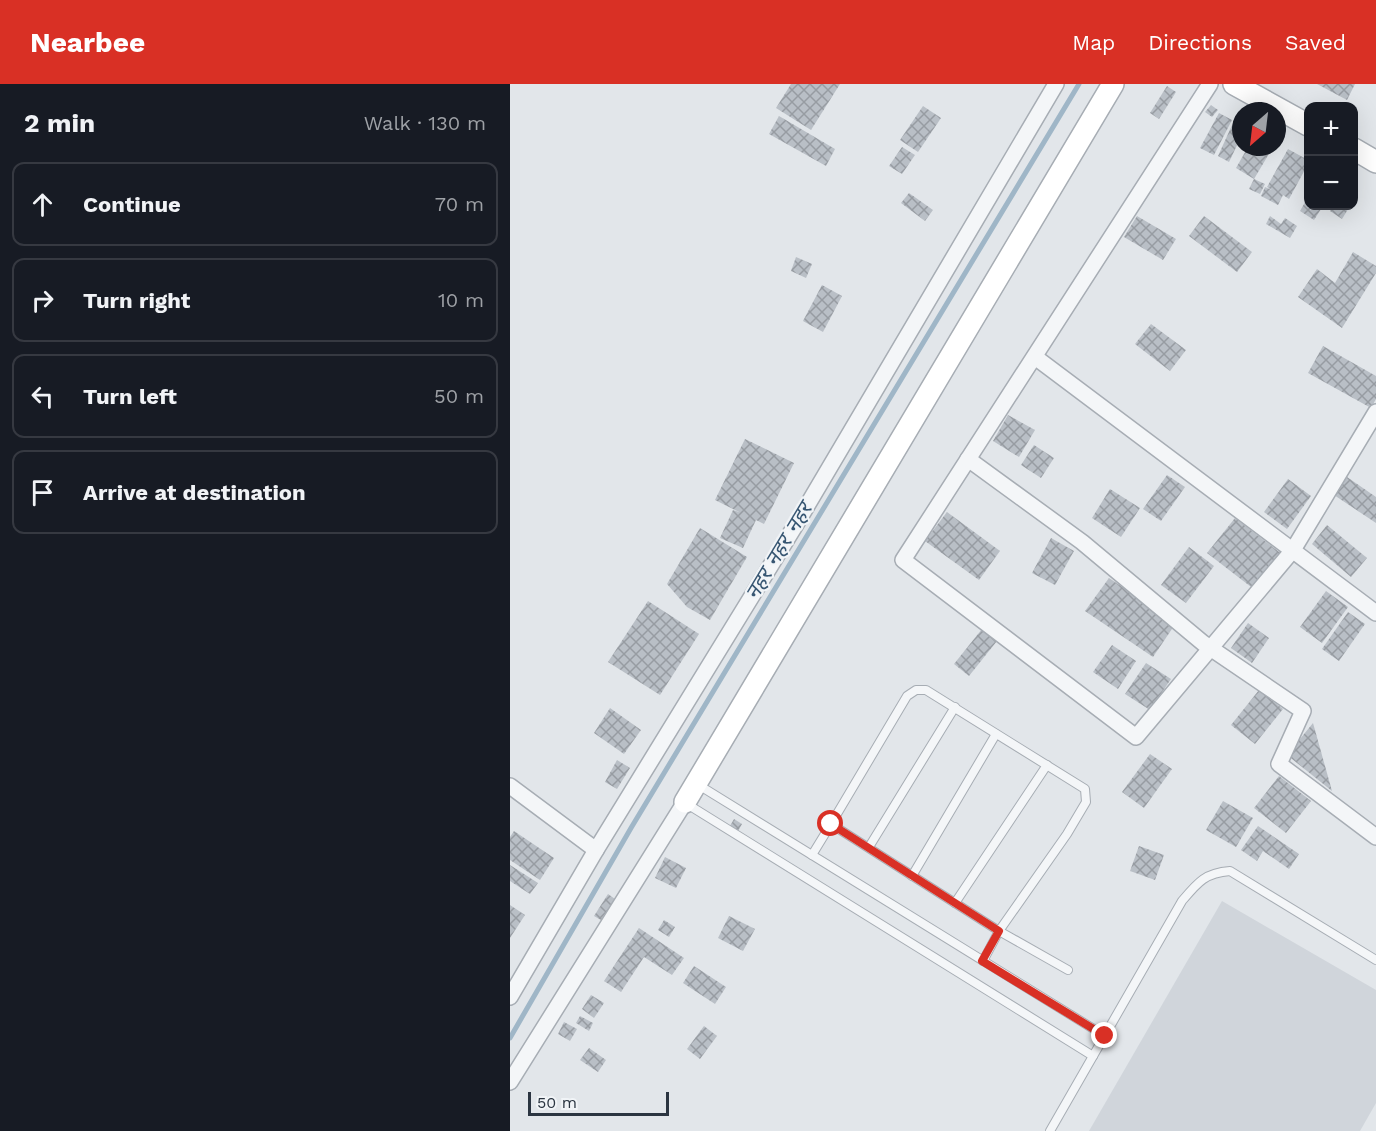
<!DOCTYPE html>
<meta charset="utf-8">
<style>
:root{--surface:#171b24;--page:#242831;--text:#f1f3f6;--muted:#9ea1a6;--line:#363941;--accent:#d93025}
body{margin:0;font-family:"Work Sans","Noto Sans Devanagari",sans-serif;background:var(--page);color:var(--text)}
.controls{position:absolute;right:18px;top:18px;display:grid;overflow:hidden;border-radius:12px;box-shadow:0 6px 24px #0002}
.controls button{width:54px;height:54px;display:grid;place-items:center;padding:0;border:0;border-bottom:2px solid var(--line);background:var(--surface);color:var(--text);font:30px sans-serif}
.compass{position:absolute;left:722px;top:18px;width:54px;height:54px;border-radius:50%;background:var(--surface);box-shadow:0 6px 24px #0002;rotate:208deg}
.scale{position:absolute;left:18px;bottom:15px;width:141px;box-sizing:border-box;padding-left:6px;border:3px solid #2b3541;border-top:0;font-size:16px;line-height:21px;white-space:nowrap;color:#2b3541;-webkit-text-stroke:4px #f1f4f7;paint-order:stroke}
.stop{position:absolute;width:18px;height:18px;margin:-14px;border:4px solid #d93025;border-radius:50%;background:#fff}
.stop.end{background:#d93025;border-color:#fff;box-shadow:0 2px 6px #0008}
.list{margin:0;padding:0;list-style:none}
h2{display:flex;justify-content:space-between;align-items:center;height:78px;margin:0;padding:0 24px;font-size:26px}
h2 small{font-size:20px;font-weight:400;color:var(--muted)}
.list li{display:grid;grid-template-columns:39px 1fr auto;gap:18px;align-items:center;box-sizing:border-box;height:84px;margin:0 12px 12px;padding:0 12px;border:2px solid var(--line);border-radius:12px}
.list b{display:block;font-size:22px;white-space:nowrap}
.list em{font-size:20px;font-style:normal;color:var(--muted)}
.icon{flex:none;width:33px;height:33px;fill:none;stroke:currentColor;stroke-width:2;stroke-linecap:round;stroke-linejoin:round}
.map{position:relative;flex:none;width:866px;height:1047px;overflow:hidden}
header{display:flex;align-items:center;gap:36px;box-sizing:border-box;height:84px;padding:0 30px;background:var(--accent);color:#fff}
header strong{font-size:28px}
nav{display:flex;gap:33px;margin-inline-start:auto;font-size:21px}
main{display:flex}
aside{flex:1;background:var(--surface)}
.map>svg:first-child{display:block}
.built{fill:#d0d5db}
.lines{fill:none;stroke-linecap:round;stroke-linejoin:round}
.stream{stroke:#9fb6c7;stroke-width:5}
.building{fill:url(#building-cross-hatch)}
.lane-casing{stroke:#a7adb4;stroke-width:10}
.street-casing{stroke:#a7adb4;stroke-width:18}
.secondary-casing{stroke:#a7adb4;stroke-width:24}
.lane{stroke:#f4f6f8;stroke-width:8}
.street{stroke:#f4f6f8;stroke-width:15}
.secondary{stroke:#fff;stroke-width:21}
.route{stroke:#d93025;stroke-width:8}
.labels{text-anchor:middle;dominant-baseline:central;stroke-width:4.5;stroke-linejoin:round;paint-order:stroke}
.water-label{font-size:21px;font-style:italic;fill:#375672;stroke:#f1f4f7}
</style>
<header>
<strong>Nearbee</strong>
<nav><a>Map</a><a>Directions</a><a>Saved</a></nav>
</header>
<main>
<aside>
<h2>2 min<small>Walk · 130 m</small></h2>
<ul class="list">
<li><svg class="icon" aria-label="ahead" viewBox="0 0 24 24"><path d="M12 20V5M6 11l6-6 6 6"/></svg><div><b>Continue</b></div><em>70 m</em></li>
<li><svg class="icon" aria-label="right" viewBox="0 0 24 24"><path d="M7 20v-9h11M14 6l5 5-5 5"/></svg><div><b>Turn right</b></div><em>10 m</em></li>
<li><svg class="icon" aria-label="left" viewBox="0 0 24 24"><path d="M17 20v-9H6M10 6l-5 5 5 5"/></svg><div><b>Turn left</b></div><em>50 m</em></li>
<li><svg class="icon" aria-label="arrive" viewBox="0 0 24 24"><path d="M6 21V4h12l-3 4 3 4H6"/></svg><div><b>Arrive at destination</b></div></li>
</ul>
</aside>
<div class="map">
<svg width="866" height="1047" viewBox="0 0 866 1047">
<defs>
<pattern id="building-cross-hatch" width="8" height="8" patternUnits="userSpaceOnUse" patternTransform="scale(1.5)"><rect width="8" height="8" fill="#b9bfc6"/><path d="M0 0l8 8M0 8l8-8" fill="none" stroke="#979ca2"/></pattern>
</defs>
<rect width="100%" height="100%" fill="#e2e6ea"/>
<polygon class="built" points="712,817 866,906 866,1019 850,1047 579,1047"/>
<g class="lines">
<polyline class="stream" points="0,954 121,744 569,0"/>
</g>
<g class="building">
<polygon points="281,0 330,0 301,46 266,24"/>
<polygon points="807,0 845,0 837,16"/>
<polygon points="657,2 666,8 649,35 640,29"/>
<polygon points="701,21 708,26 702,33 695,28"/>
<polygon points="413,22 431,34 408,68 390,56"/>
<polygon points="709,29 722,36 704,71 690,64"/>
<polygon points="269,32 325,65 316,82 259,50"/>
<polygon points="723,39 731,43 731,53 719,78 708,72"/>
<polygon points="392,63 405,71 392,90 379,82"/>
<polygon points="738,63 763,63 744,95 726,84"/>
<polygon points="778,65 798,76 798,80 779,115 773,111 768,121 751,112 755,103 762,106 757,103"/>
<polygon points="744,95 755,100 750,110 739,105"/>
<polygon points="399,109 423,126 415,137 391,119"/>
<polygon points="798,113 798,122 813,122 804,136 790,127"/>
<polygon points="823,122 840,122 832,135 820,127"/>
<polygon points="627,132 666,155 653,176 614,153"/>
<polygon points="694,132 742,168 727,188 679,152"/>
<polygon points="760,132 771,140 775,134 787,142 780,154 756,140"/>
<polygon points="843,168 866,182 866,189 832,244 788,213 807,185 825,199"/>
<polygon points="286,173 302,180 296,194 281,187"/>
<polygon points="312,201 332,212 313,248 293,237"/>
<polygon points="641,240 676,266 660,287 625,260"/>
<polygon points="813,262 866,292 866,315 861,324 798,289"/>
<polygon points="498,331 525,346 509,373 483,357"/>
<polygon points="235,355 284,379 254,440 246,436 233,464 210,454 223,426 229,428 205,416"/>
<polygon points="524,361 544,374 531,394 511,381"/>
<polygon points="657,391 675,403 651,437 633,425"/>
<polygon points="837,393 866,413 866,439 824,411"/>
<polygon points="778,395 801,412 777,445 754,428"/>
<polygon points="600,405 630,424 611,453 582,434"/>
<polygon points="437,428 490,467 469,496 415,457"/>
<polygon points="725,434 773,471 745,506 697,469"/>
<polygon points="817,441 857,474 841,493 802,460"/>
<polygon points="190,444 237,473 200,536 177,523 157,500"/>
<polygon points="541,454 564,467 545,501 522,489"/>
<polygon points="679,463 704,482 676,519 651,501"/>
<polygon points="599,494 666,539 643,573 575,527"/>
<polygon points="816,507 838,523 812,559 790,543"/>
<polygon points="138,517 189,550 150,611 98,578"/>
<polygon points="838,528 855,540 829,577 812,565"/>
<polygon points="738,539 759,554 742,579 721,564"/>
<polygon points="472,545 487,557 459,592 444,580"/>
<polygon points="602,561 626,577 608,605 583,588"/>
<polygon points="636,579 661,595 640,626 615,610"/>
<polygon points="749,606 773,625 745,660 721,641"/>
<polygon points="100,624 131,646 114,670 84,649"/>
<polygon points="803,639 822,707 777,671"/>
<polygon points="640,670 662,685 634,724 612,708"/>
<polygon points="107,676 120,684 107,705 95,698"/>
<polygon points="769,692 801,717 776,749 744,724"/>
<polygon points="713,717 743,734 726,763 696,746"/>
<polygon points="224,735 232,740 228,747 220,742"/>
<polygon points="748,742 789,770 779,785 753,767 747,777 731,766"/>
<polygon points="4,747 44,774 30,796 0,776 0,753"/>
<polygon points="629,762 654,771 645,796 620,787"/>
<polygon points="155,773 176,784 166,804 145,794"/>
<polygon points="0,781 28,799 20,810 0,797"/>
<polygon points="98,810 105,815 91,836 84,832"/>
<polygon points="0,821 15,831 0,854"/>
<polygon points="219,832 245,845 233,867 208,854"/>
<polygon points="154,836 165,843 159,853 148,846"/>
<polygon points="129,844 174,874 162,891 134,873 111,908 94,897"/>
<polygon points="184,882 216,903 205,920 173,899"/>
<polygon points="81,911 94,919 84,934 72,925"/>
<polygon points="70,932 83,939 79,947 66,939"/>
<polygon points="54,938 67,945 60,957 48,950"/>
<polygon points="194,942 207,952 190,975 177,965"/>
<polygon points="79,964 96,976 88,988 70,976"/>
</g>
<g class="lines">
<g class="lane-casing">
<g id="lane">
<polyline points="187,700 595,952"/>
<polyline points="177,720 583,972"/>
<polyline points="321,740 397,612 406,606 416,606 575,705 576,718 557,750 489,847 558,886"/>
<polyline points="359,763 445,623"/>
<polyline points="302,771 321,740 489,847 473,877"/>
<polyline points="402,792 486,650"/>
<polyline points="445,819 537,681"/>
<path d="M 540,1047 L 672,817 C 688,798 695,789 720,787 L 866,876"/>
</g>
</g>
<g class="street-casing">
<g id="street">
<polyline points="700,0 393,476 626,653 783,466 866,328"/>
<polyline points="525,273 866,529"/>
<polyline points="458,375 572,458 693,559 793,627 769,680 866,753"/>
<polyline points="0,702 86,766"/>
<polyline points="0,913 86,766 288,437 546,0"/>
<polyline points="0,998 175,718"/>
</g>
</g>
<g class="secondary-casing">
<g id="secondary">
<polyline points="724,0 798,41"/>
<polyline points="844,65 866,78"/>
<polyline points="175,718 603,0"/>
</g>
</g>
<use href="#lane" class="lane"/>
<use href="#street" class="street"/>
<use href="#secondary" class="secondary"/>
</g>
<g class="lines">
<polyline class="route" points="321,740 489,847 472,877 595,952"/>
</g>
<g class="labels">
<g class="water-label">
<text transform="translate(268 467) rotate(-59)">नहर नहर नहर</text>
</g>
</g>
</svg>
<div class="controls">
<button>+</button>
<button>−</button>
</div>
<svg class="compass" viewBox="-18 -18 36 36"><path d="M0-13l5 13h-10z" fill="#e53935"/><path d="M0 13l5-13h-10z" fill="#9ea1a6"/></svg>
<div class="scale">50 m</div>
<div class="stop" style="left:321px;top:740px"></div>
<div class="stop end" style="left:595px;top:952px"></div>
</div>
</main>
